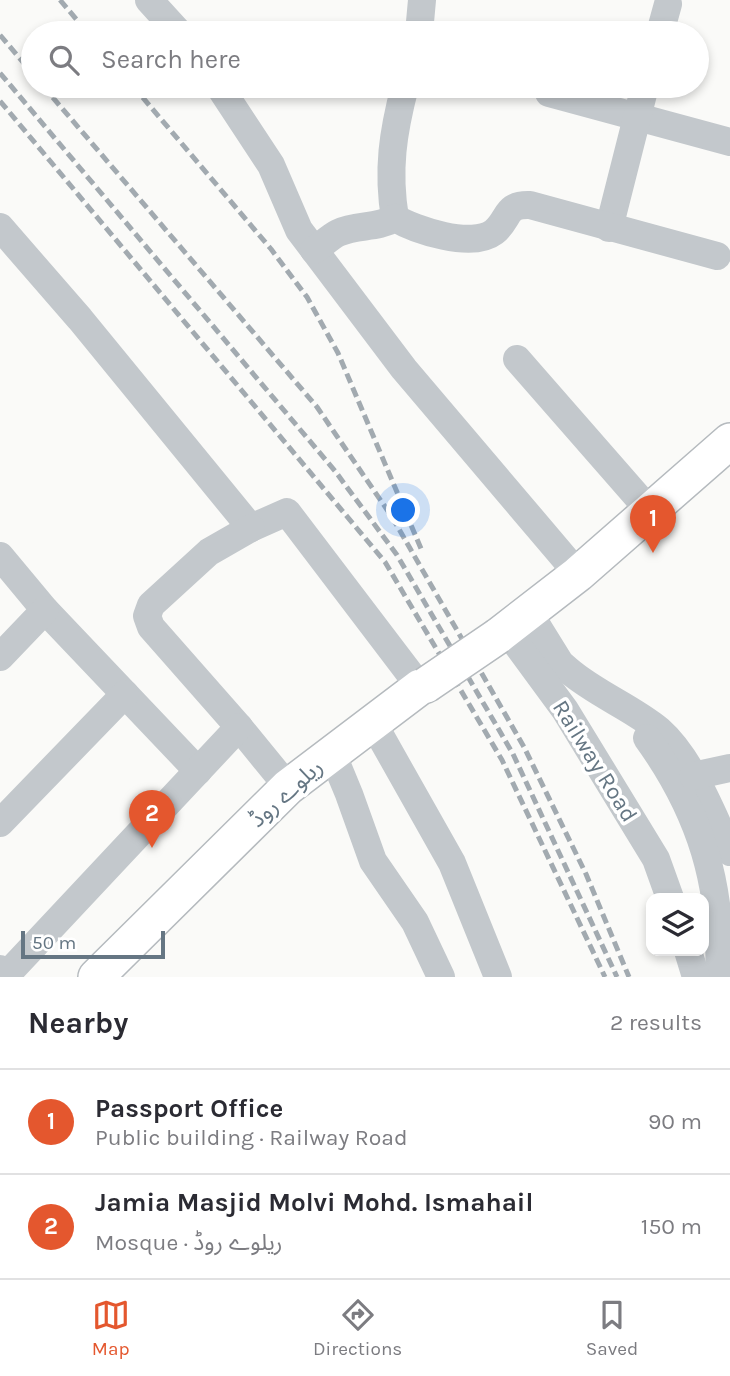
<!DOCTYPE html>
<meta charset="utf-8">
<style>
:root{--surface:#fff;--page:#f7f7f7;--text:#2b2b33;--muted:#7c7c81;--line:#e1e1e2;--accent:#e4572e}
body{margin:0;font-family:Karla,"Noto Sans Arabic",sans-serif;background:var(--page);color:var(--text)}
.controls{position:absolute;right:21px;bottom:21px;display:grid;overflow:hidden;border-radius:14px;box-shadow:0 4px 10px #0003}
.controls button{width:63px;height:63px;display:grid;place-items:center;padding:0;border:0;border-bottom:2px solid var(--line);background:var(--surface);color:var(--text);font:35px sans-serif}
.scale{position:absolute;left:21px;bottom:18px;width:144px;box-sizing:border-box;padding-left:7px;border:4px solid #657683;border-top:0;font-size:19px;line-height:24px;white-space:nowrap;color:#657683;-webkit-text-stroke:5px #fff;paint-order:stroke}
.you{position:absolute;left:404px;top:511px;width:24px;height:24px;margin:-18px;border:5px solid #fff;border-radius:50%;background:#1a73e8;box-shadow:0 0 0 10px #1a73e833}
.badge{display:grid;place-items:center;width:46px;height:46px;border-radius:50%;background:var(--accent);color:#fff;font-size:23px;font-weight:700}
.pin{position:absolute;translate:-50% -58px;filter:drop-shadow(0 2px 4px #0008)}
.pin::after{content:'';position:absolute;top:37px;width:24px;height:21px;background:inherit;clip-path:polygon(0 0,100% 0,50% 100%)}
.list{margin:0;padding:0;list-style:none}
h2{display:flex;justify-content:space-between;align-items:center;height:91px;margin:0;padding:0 28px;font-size:30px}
h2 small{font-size:23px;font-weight:400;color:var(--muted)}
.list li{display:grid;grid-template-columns:46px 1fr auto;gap:21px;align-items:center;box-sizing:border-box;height:105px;padding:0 28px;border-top:2px solid var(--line)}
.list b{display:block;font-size:26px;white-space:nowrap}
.list p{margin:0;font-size:23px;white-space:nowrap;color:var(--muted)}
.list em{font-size:23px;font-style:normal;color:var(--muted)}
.icon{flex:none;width:38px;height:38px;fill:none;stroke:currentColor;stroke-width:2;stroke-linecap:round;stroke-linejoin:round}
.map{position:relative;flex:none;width:730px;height:977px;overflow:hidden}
.search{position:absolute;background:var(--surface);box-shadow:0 4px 10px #0003;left:21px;right:21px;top:21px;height:77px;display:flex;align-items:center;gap:18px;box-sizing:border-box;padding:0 24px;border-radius:38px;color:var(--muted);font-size:26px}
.sheet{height:301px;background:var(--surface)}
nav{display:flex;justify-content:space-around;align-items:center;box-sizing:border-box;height:98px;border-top:2px solid var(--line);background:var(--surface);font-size:19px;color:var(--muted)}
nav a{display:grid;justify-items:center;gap:4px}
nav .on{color:var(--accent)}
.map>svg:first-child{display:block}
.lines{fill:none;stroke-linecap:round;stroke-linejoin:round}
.major-casing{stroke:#b5babe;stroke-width:38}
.minor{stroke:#c3c8cc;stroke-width:28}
.major{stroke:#fff;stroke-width:35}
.rail{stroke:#a2aab0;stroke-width:5;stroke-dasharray:10 5;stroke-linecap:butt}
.major-bridge-casing{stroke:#b5babe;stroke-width:38;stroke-linecap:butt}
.major-bridge{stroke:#fff;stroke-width:35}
.labels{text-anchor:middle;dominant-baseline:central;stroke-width:7;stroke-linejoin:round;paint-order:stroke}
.street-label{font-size:23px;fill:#657683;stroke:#fff}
</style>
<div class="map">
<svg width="730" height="977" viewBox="0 0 730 977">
<rect width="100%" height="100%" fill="#fafaf8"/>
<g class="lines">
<g class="major-casing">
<g id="major">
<polyline points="498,636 578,574 730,441"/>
<polyline points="96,977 288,787 420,687 426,685"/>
</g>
</g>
<g class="minor">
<polyline points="149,0 179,33"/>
<polyline points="419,33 422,0"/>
<polyline points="660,33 668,4"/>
<polyline points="219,86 271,165 299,230 404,369 578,574"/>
<polyline points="549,93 730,142"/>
<path d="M 395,218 C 387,170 393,132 405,86"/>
<polyline points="0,227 80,319 251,528 287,512 420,687"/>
<polyline points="609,228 645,86"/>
<path d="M 314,250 C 322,245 330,237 338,233 C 357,224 377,229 395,218 C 415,230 472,249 494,232 C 510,219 504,204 530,205 L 717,256"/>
<polyline points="517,359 649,510"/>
<polyline points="251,528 209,552 151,605 147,616 151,627 239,727 288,787"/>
<polyline points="0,556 45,610 198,771"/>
<path d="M 529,613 L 560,663 L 568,670 C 596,694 631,707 659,730 C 691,758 712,813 730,852"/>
<polyline points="507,631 565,710 656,859 670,898"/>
<polyline points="0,657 45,610"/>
<polyline points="373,723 452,863 498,977"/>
<path d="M 647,738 C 701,813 723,886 719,977"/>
<polyline points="332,753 349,794 373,861 415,922 441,977"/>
<polyline points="693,776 730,768"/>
<polyline points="0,823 125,694"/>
<polyline points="688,951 696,977"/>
<polyline points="0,969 7,973 13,968 239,727"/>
</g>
<use href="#major" class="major"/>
<g class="rail">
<polyline points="60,0 88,33"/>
<polyline points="0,35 33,74"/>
<polyline points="0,73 335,471 397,555 513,754 617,977"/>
<polyline points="43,86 317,407 392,517 524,747 586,874 629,977"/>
<polyline points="133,86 271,249 307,297 338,353 422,551"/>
<polyline points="0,101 385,562 502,760 605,977"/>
</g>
<g class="major-bridge-casing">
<polyline id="major-bridge" points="426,685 498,636"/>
</g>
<use href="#major-bridge" class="major-bridge"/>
</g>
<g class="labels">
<g class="street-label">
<text transform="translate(595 761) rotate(58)">Railway Road</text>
<text transform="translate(286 793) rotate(-42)">ریلوے روڈ</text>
</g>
</g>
</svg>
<div class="controls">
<button><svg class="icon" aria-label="layers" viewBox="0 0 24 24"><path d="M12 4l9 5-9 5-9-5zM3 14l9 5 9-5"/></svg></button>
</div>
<div class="scale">50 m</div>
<div class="you"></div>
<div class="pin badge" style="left:653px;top:553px">1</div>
<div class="pin badge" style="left:152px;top:848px">2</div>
<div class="search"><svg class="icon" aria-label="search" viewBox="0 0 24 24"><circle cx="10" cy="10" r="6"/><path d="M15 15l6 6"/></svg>Search here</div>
</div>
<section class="sheet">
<h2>Nearby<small>2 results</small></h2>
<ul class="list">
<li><span class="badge">1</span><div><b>Passport Office</b><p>Public building · Railway Road</p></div><em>90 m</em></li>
<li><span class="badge">2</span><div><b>Jamia Masjid Molvi Mohd. Ismahail</b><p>Mosque · ریلوے روڈ</p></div><em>150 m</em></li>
</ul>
</section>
<nav>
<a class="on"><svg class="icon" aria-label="map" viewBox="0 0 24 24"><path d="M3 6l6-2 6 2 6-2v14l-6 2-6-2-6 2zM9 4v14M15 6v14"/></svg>Map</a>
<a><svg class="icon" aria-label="directions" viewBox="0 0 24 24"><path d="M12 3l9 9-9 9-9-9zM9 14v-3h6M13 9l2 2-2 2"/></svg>Directions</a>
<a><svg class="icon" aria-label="saved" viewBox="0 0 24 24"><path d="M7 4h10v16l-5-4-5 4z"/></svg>Saved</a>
</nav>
